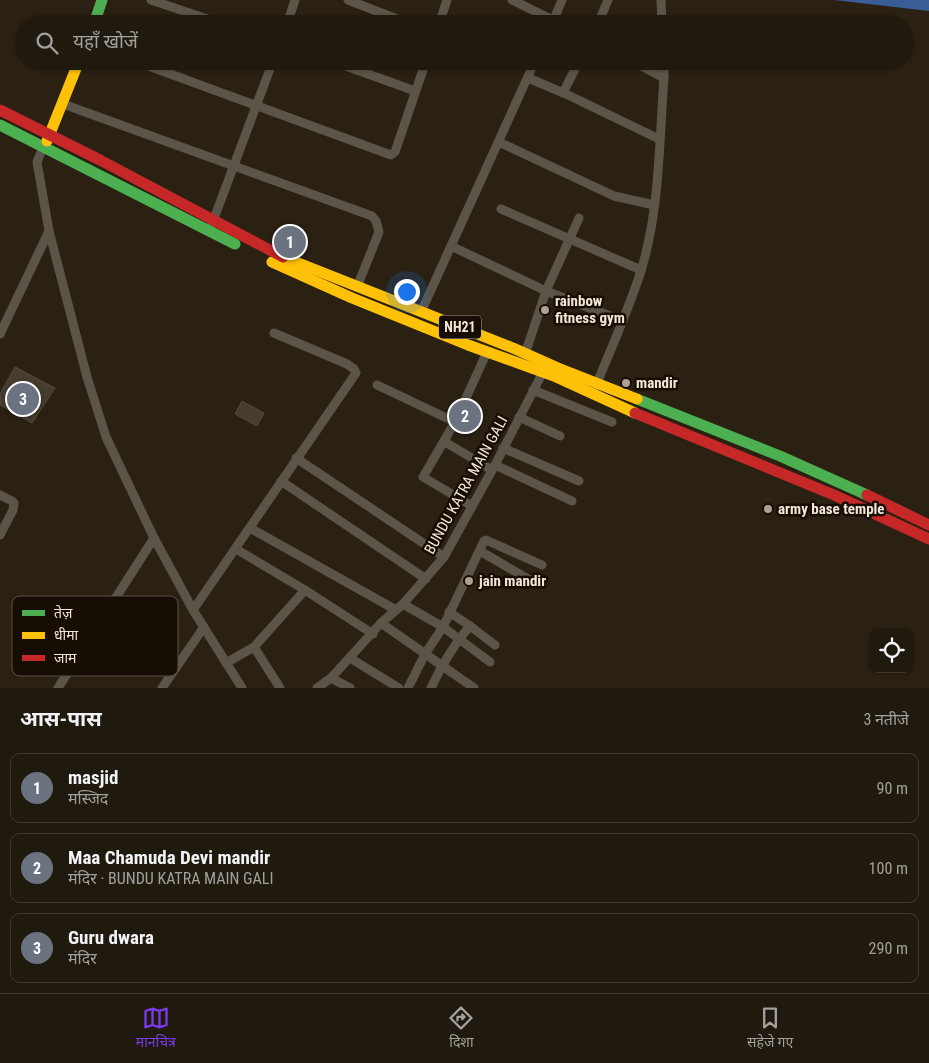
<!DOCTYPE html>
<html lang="hi">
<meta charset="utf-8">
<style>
:root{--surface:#20190e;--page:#282217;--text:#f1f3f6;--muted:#a2a09e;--line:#3d382e;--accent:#7c3aed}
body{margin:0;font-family:"Roboto Condensed","Noto Sans Devanagari",sans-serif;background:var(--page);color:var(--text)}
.controls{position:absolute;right:15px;bottom:15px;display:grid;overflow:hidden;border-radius:10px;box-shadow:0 1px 4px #0004}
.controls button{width:45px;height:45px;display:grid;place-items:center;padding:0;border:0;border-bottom:1px solid var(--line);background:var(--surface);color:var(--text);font:25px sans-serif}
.you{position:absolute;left:406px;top:291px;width:18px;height:18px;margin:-12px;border:4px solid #fff;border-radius:50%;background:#1a73e8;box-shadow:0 0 0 8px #1a73e833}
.badge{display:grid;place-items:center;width:32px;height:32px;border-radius:50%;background:var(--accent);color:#fff;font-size:16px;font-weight:700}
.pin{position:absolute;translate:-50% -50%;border:2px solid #fff;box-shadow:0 1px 5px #0006}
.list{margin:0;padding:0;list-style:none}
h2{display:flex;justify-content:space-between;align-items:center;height:65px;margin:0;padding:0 20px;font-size:21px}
h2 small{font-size:16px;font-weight:400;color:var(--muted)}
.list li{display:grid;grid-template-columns:32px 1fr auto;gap:15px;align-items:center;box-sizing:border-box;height:70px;margin:0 10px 10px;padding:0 10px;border:1px solid var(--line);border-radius:10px}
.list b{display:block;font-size:19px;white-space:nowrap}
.list p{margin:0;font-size:16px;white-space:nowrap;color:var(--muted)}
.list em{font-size:16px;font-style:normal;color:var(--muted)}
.icon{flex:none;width:28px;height:28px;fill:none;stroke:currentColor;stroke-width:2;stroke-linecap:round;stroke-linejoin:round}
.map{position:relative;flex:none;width:929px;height:688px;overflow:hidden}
.search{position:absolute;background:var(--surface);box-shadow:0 1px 4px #0004;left:15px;right:15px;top:15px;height:55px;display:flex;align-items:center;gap:12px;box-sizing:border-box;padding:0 18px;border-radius:28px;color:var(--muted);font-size:19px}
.sheet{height:305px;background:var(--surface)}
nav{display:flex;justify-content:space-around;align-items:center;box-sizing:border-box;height:70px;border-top:1px solid var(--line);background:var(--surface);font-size:14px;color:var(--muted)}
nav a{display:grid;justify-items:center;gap:2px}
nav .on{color:var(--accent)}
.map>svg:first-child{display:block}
.water{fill:#395d95}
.building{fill:#463d2f;stroke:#544c41}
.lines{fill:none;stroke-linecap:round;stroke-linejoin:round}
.street{stroke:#5b5549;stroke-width:9}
.fast{stroke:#4caf50;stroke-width:11}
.slow{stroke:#ffc107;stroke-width:11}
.jam{stroke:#c62828;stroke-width:11}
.poi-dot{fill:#aca192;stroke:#160e04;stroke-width:2}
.labels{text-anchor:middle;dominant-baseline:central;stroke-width:5;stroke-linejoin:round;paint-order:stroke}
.shield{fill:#160e04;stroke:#b0a598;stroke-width:1}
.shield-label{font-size:14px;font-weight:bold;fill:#f2e6d7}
.poi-label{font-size:15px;font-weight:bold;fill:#f2e6d7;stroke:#160e04;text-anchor:start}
.street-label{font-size:15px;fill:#f2e6d7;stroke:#160e04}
.key{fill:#160e04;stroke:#584f43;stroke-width:1}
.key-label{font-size:14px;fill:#f2e6d7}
</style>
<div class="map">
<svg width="929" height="688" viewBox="0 0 929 688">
<rect width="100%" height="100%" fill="#2a2113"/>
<polygon class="water" points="834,0 929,0 929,11"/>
<g class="building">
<polygon points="15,367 55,388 32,423 0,405 0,394"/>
<polygon points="242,401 264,413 257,426 235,414"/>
</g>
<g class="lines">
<g class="street">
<polyline points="151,0 222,24"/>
<polyline points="348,0 410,24"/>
<polyline points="512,0 561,24"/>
<polyline points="661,0 662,24"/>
<polyline points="187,24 190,13"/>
<polyline points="287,24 295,0"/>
<polyline points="439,24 447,0"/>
<polyline points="552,24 562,0"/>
<polyline points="598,24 608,0"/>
<polyline points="135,61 391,155 395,152 426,61"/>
<polyline points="332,61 415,91"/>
<polyline points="632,61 664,78"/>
<polyline points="169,73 173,61"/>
<polyline points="528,78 566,94 659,139"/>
<polyline points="563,93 579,61"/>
<polyline points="63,104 372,216 376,221 379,232 357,287"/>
<polyline points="499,142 614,196 654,205"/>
<polyline points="43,147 37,162 49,231 87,377 106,437 154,538 193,610 242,688"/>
<polyline points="501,209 641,270"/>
<polyline points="212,224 273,61"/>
<polyline points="451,246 546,291 623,321"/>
<polyline points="421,312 535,61"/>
<polyline points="0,334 49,231"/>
<polyline points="525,354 546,291 579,218"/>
<polyline points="377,385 455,422"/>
<path d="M 595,388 C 611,349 628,311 641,271 C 660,209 659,142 664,78 L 664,61"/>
<polyline points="533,390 612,422"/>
<polyline points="519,417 560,436"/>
<polyline points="445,442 492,470"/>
<polyline points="503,448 579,481"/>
<polyline points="296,458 444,557"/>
<polyline points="495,465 572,501"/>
<polyline points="281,481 426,579"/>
<polyline points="0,495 12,501 14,503 13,510 0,535"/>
<polyline points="472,506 423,477 455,422 487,352"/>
<polyline points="250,528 396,610"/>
<polyline points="236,549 305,590 373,634"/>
<polyline points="480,551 533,582"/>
<polyline points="403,604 443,627 490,662"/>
<polyline points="193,610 356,373 354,369 347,364 274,333"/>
<polyline points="449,612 470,626"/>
<polyline points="381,623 474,688"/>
<polyline points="254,647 280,688"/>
<polyline points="350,658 399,688"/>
<polyline points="226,663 254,647 305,590"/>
<polyline points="331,678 350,688"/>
<polyline points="58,688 154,538"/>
<polyline points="162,688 204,627"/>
<polyline points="317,688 331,678 381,623 403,604 444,557 495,465 543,372"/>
<polyline points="408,688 425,654 443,627 484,541 486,540 542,565"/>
<path d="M 431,688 C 442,665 453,645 470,626 L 495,645"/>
</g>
<g class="fast">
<polyline points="94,24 102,0"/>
<polyline points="0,125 235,244"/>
<polyline points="637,399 780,456 867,495"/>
</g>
<g class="slow">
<polyline points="47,141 79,61"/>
<polyline points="283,257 513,348 558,368 637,399"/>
<polyline points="272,262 352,298 468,345 554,376 635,413"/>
</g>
<g class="jam">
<polyline points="0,110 100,160 283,257"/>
<polyline points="635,413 834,495 929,539"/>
<polyline points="867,495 929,525"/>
</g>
</g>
<g class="poi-dot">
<circle cx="545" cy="310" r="5"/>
<circle cx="626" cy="383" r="5"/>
<circle cx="768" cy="509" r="5"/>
<circle cx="469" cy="581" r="5"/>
</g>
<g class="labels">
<rect class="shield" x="439" y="315.5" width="42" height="23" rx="4"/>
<g class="shield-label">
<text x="460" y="327">NH21</text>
</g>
<g class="poi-label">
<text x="555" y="301">rainbow<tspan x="555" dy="17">fitness gym</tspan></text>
<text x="636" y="383">mandir</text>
<text x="778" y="509">army base temple</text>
<text x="479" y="581">jain mandir</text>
</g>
<g class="street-label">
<text transform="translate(466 485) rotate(-61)">BUNDU KATRA MAIN GALI</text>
</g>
</g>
<rect x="12" y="596" width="166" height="80" rx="8" class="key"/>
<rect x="22" y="610" width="23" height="6" fill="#4caf50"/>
<rect x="22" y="632" width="23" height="7" fill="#ffc107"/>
<rect x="22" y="655" width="23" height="6" fill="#c62828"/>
<g class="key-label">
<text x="54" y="618">तेज़</text>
<text x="54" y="640">धीमा</text>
<text x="54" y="663">जाम</text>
</g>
</svg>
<div class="controls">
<button><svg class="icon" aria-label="locate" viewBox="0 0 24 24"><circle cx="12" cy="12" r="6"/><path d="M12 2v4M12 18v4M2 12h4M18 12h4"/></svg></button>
</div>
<div class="you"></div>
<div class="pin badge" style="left:290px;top:242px;background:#6b7280">1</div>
<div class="pin badge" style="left:465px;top:416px;background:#6b7280">2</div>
<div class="pin badge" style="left:23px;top:399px;background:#6b7280">3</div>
<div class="search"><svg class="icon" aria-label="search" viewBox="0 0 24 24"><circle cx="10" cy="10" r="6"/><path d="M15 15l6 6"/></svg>यहाँ खोजें</div>
</div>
<section class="sheet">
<h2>आस-पास<small>3 नतीजे</small></h2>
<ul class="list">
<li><span class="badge" style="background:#6b7280">1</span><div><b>masjid</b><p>मस्जिद</p></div><em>90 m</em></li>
<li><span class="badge" style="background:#6b7280">2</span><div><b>Maa Chamuda Devi mandir</b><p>मंदिर · BUNDU KATRA MAIN GALI</p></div><em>100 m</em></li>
<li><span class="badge" style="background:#6b7280">3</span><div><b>Guru dwara</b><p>मंदिर</p></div><em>290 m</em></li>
</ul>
</section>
<nav>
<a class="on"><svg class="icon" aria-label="map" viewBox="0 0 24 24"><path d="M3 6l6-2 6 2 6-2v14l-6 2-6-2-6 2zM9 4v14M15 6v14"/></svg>मानचित्र</a>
<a><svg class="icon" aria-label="directions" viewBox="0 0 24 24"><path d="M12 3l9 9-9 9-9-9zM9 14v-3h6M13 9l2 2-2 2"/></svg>दिशा</a>
<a><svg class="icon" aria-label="saved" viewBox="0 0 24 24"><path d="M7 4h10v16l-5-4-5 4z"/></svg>सहेजे गए</a>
</nav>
